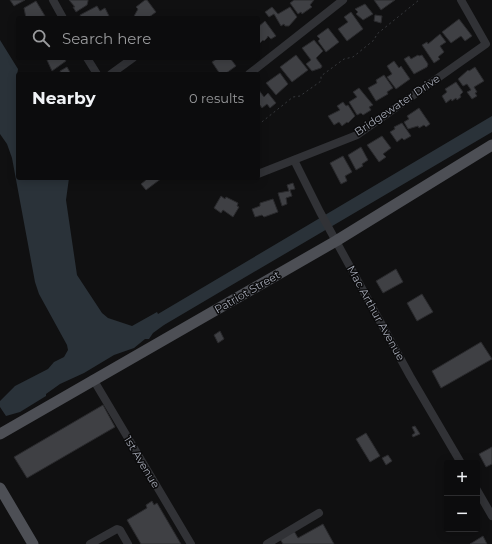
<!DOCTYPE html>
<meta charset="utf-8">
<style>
:root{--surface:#0c0c0d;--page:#151516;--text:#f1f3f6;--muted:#9a9b9d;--line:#2c2c2e}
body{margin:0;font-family:Montserrat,sans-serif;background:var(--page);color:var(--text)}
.controls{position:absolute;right:12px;bottom:12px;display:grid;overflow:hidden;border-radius:4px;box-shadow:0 2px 10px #0003}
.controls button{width:36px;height:36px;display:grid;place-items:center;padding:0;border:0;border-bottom:1px solid var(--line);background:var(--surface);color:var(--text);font:20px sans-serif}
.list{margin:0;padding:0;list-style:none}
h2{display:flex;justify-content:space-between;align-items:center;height:52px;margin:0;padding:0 16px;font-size:17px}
h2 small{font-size:13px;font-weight:400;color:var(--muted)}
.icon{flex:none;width:22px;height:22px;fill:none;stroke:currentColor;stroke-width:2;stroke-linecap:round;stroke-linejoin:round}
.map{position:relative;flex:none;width:492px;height:544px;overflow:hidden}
.search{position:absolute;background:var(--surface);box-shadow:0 2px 10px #0003;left:16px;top:16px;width:244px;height:44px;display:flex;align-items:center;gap:10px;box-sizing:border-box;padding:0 14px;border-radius:4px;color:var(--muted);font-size:15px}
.panel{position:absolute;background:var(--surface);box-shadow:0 2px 10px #0003;left:16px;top:72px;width:244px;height:108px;border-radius:4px}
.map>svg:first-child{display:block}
.water{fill:#2a3239}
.building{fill:#3f4044;stroke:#2a2a2d}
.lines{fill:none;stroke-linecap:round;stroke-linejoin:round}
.path{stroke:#37393d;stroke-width:1;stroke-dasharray:2 3;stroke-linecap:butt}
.minor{stroke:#313236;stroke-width:8}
.major{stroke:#4d4f55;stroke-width:11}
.labels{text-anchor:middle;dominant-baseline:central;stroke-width:3;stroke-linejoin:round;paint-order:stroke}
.street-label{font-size:11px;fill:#a2a6b2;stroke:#0b0b0c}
</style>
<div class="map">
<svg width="492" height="544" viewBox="0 0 492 544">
<rect width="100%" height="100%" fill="#101011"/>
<polygon class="water" points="0,40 18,69 17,76 18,178 69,178 66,200 77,275 102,313 108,318 132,326 157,312 158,314 492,116 492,132 164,325 153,333 149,339 145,339 134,348 114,355 84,373 60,384 46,394 46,396 20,412 6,416 0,407 0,401 15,386 48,369 54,362 64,357 68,350 67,345 39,294 35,282 12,158 7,144 0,134"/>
<g class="building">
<polygon points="10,0 25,0 14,6"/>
<polygon points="69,0 88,0 88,1 87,5 76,12 73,7 75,7"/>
<polygon points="145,0 147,0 156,12 148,18 133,18 138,9 136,7"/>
<polygon points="294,0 314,0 310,5 312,7 302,14 301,12 298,14 290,3"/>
<polygon points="374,0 395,0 381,10"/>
<polygon points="36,1 45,16 26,18 24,8"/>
<polygon points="365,4 373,14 363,20 356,14 358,12 355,9"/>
<polygon points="97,6 100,11 105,8 109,16 105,18 81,18 80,15"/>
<polygon points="272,7 278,14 290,7 297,17 289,26 285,26 284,24 281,26 274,14 269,17 265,12"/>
<polygon points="351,12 363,29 347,41 338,29 348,22 344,17"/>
<polygon points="375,15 382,16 381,23 374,21"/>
<polygon points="459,19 472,36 465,41 461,36 451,43 442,32"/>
<polygon points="265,21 276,36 271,39 268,36 267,38 264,41 263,40 258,45 258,27"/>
<polygon points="328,28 339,42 326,52 318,41 320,39 317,36"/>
<polygon points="440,34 446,42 440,46 444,52 438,57 440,59 434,63 422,45 427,42 428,44"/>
<polygon points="314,40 323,51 316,58 322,66 321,68 312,71 306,64 311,60 302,48"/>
<polygon points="296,55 308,70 292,82 280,67"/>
<polygon points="418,55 419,56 422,55 428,64 427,67 414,74 404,59 409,56 411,59"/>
<polygon points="46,58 64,58 66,61 52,71"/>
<polygon points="218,58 230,58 236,66 225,74 220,74 212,62"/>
<polygon points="394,61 399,68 401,66 410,79 396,89 387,77 392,74 387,66"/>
<polygon points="67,67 71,74 61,74 60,71"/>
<polygon points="475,67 484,81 474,87 477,92 475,93 477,96 472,99 467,92 471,90 467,84 463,86 458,79 468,70 469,71"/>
<polygon points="280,73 288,84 276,95 266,83"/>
<polygon points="384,75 393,88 387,92 388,94 376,101 368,88 377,83 376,80"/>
<polygon points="456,82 463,92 460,95 461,97 457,100 456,98 452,101 451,99 446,103 442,96 447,92 445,89"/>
<polygon points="359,88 373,105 369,107 371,110 363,115 361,113 357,115 349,102 357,97 353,92"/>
<polygon points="258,89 264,97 268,93 276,103 270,108 267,104 262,108 260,105 258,107"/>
<polygon points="343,102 346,106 348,105 355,116 348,123 347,122 342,126 339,122 334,125 328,116 340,110 337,106"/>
<polygon points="419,108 430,124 426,127 424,125 419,128 418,126 408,129 404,122 409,119 407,116"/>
<polygon points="402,123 411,136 404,140 402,138 397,142 390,132 395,129 394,127"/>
<polygon points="382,136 391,148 383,154 386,157 379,162 367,145"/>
<polygon points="361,147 368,160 362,164 363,166 356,170 348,155"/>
<polygon points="343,156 352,172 345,176 347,181 341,184 330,163"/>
<polygon points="145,178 162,178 146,190 141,184 146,180"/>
<polygon points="293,183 295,189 290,190 292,196 286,198 287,204 282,206 278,193 289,191 287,185"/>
<polygon points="221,196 225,199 226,197 238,203 237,206 239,207 233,217 223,210 221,213 214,208"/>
<polygon points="273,199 278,212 264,217 262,215 255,217 252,209 260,206 260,203"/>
<polygon points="396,269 403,282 383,293 376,281"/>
<polygon points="422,294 433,312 417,321 407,303"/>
<polygon points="220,331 224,339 218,343 214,335"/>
<polygon points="481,342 492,359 441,388 432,371"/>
<polygon points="103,405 115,427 27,478 14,457"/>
<polygon points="415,426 420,434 413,437 412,435 415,433 412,427"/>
<polygon points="366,433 380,456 370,462 356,439"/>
<polygon points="492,447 492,464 486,467 479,454"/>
<polygon points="388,455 392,461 386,465 382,458"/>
<polygon points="152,501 154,505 157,503 181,544 141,544 127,520 147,508 146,505"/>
<polygon points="323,524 334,544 283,544 280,539 294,531 298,538"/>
<polygon points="483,536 487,544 470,544"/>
</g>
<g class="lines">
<polyline class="path" points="258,125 293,97 300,96 321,81 321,76 344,59 353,57 374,40 377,34 419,0"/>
<g class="minor">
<polyline points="53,0 63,18"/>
<polyline points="87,58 97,74"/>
<polyline points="111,74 133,58"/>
<polyline points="249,74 343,0"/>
<polyline points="294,160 320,212 410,376 461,463"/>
<polyline points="258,174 357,135 486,44 461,0"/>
<polyline points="93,379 191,544"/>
<polyline points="477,490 492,516"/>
<polyline points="90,544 117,529 120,530 128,544"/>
<polyline points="267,544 319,513"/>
</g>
<g class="major">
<polyline points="0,434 336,241 492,145"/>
<polyline points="0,488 33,544"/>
</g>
</g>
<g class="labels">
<g class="street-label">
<text transform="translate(397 105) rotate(-34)">Bridgewater Drive</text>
<text transform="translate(247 292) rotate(-30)">Patriot Street</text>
<text transform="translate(376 313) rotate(61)">Mac Arthur Avenue</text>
<text transform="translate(142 462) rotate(59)">1st Avenue</text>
</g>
</g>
</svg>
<div class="controls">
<button>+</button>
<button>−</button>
</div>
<div class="search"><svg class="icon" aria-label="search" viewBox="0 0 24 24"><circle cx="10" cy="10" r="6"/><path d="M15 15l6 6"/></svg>Search here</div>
<section class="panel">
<h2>Nearby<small>0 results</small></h2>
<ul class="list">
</ul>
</section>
</div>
